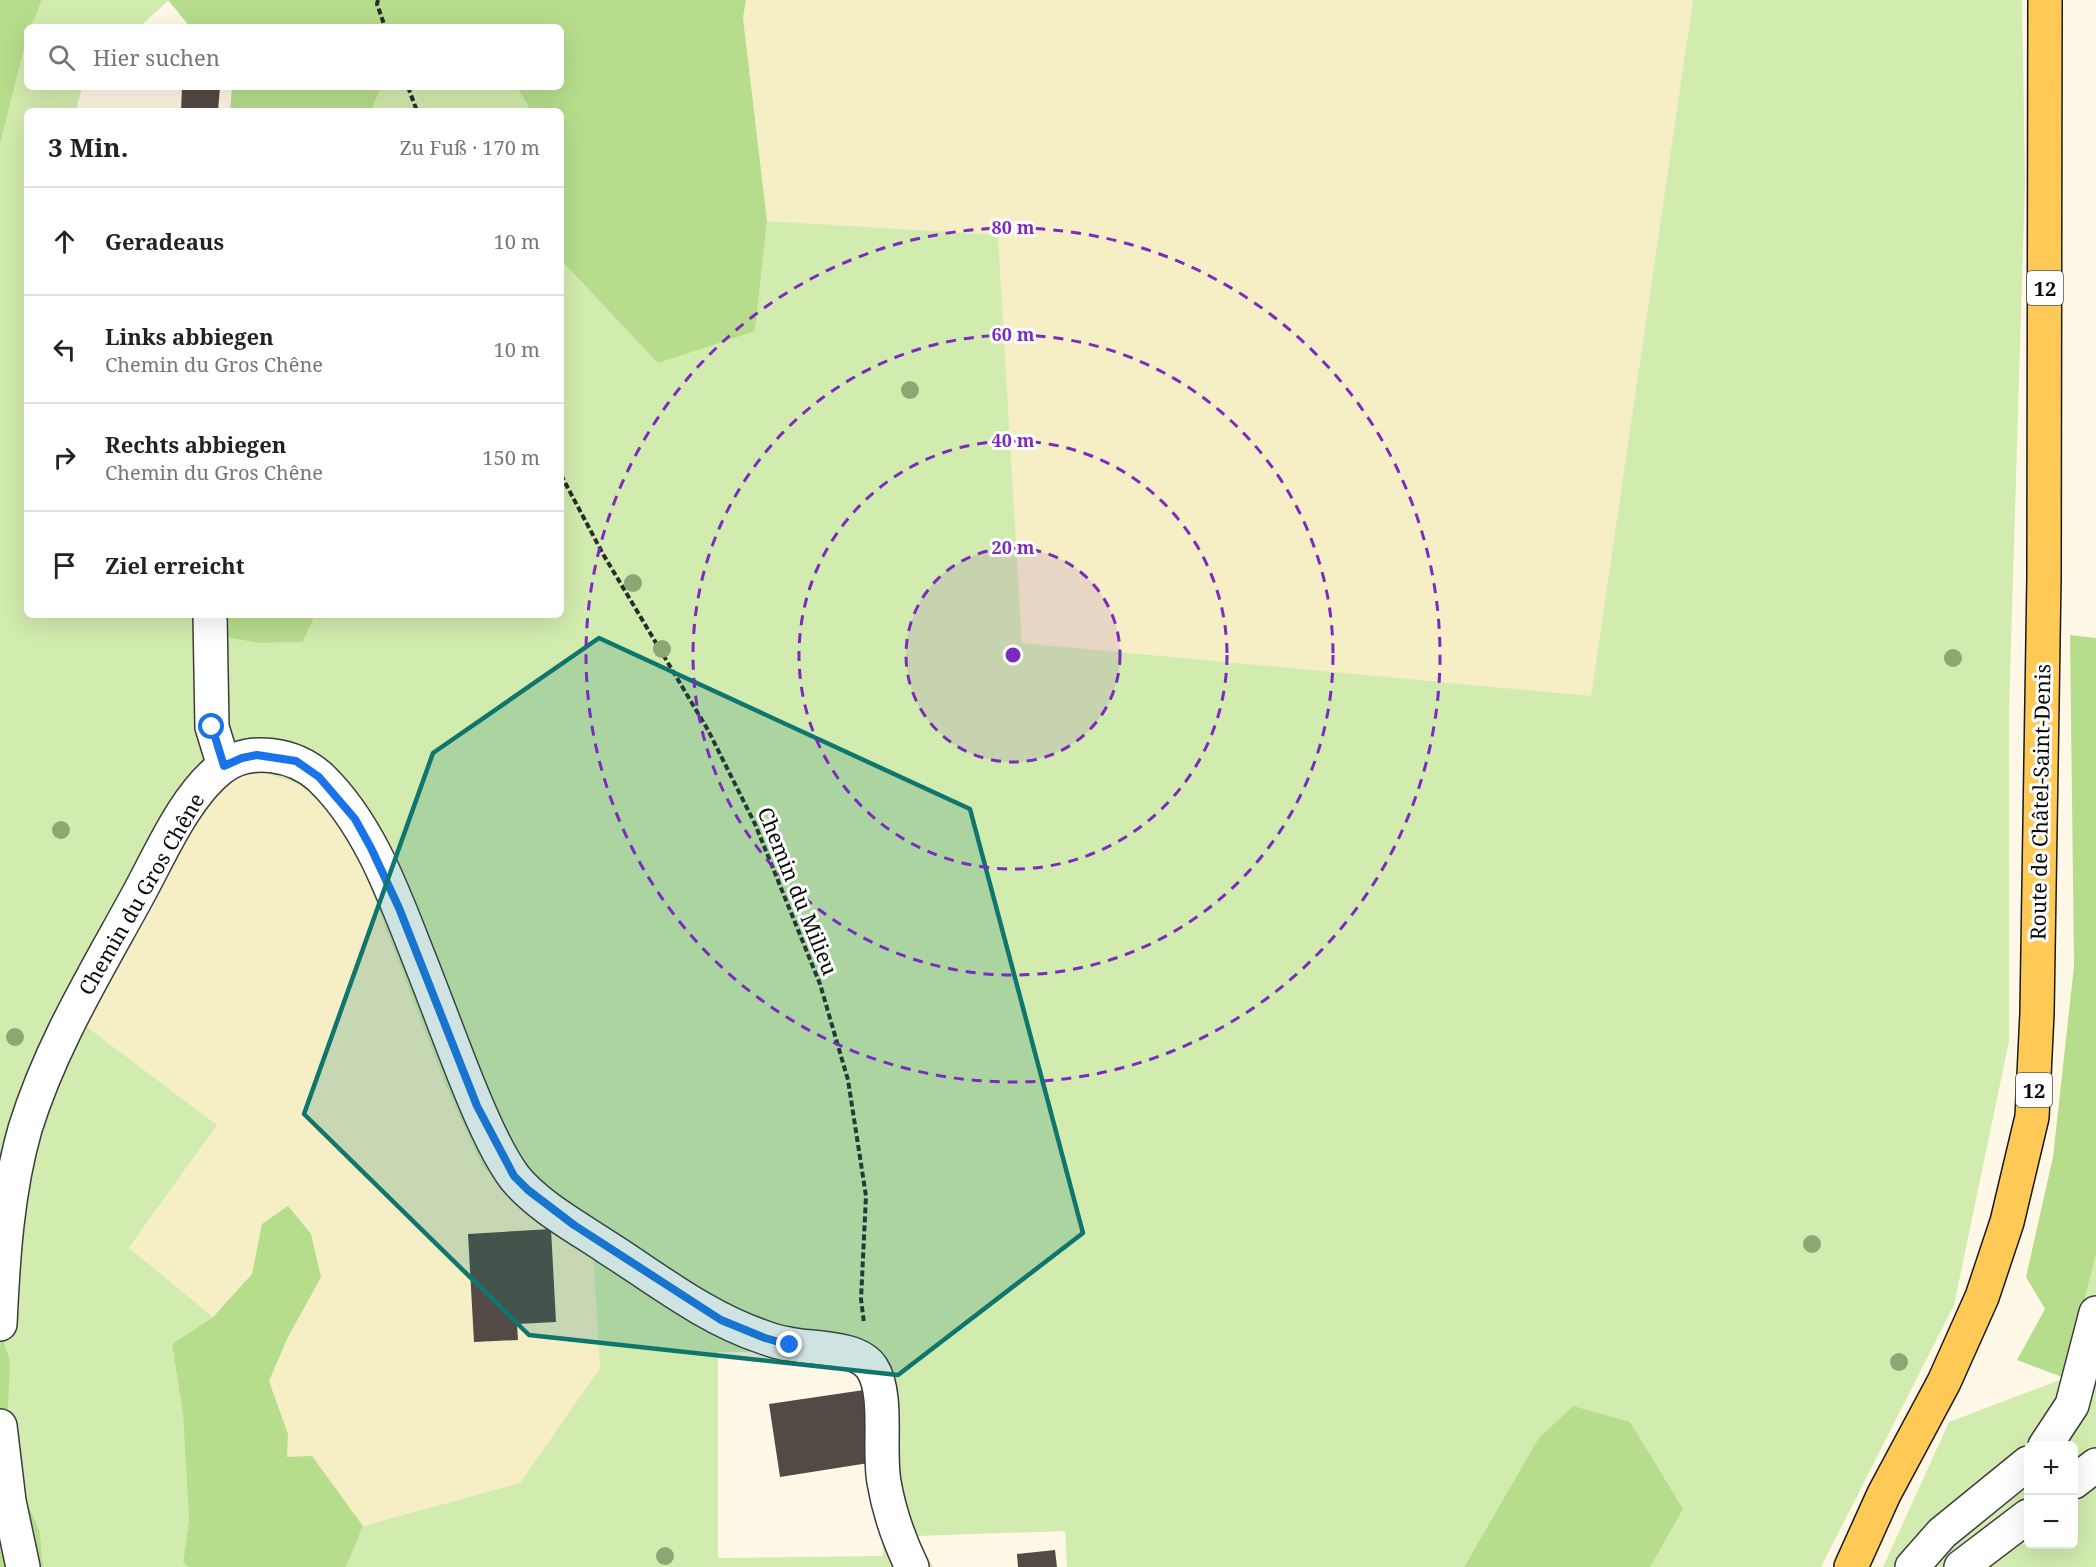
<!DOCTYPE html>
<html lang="de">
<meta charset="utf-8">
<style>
:root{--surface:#fff;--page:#f2f2f2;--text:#222;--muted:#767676;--line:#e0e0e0}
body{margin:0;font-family:"Noto Serif",serif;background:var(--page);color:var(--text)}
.controls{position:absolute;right:18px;bottom:18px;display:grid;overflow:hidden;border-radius:9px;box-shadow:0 6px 24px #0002}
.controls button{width:54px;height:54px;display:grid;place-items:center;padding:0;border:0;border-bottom:2px solid var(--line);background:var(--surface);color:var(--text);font:30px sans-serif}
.stop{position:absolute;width:18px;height:18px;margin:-14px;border:4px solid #1a73e8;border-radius:50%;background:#fff}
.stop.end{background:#1a73e8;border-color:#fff;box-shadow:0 2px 6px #0008}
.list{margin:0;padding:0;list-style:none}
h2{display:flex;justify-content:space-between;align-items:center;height:78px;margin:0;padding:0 24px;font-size:26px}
h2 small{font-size:20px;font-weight:400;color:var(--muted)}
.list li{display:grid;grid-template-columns:39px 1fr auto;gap:18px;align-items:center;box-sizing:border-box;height:108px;padding:0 24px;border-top:2px solid var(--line)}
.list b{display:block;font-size:22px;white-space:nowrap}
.list p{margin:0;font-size:20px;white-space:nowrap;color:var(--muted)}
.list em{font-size:20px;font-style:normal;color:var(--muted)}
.icon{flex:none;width:33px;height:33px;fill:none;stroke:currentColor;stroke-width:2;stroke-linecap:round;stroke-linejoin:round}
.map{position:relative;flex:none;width:2096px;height:1567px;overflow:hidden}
.search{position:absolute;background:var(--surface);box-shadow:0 6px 24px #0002;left:24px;top:24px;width:540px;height:66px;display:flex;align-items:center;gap:15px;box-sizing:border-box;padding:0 21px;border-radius:9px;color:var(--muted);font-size:22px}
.panel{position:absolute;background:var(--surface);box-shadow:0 6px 24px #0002;left:24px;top:108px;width:540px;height:510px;border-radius:9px}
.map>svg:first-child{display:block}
.farmland{fill:#f6eec5}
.green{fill:#d2ebae;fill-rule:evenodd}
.forest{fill:#b6dd8c}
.building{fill:#534a45}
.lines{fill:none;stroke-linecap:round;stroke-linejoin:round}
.minor-casing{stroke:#3c3c3c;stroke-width:36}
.major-casing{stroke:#1a1a1a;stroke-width:36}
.path{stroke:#2b2b2b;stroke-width:4;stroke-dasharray:6 3;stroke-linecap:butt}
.minor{stroke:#fff;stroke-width:33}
.major{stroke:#ffc956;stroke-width:33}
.tree{fill:#8ca774}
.route{stroke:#1a73e8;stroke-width:8}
.marked{fill:#0f766e;fill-opacity:0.2;stroke:#0f766e;stroke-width:4.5;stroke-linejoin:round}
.ring{fill:none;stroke:#7b2cbf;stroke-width:3;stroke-dasharray:10 8}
.labels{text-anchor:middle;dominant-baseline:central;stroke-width:6;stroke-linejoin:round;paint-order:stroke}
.shield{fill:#fff;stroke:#535353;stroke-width:1.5}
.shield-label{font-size:20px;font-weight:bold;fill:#090909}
.street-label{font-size:21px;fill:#090909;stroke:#fff}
.centre{fill:#7b2cbf;stroke:#fff;stroke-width:3}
.ring-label{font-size:18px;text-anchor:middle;font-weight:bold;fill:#7b2cbf;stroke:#fff;stroke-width:6;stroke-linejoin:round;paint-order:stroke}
</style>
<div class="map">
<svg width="2096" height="1567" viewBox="0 0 2096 1567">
<rect width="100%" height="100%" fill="#fff8e6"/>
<g class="farmland">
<polygon points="746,0 1693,0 1591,696 1022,643 998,236 767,221 743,18"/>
<polygon points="263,772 300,785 329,812 361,864 445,1084 593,1253 600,1368 520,1483 363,1526 312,1457 287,1457 288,1434 269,1381 288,1337 263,1224 252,1274 213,1317 129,1249 217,1125 79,1021 139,894 228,779"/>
</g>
<g class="green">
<polygon points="42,0 168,0 168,1 139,27 31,27"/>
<path d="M 1693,0 L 2022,0 L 2025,180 L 2009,711 L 2009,1041 L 1954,1305 L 1821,1567 L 1650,1567 L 1682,1508 L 1538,1439 L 1464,1567 L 1067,1567 L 1065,1531 L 917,1536 L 933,1567 L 346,1567 L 363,1526 L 520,1483 L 600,1368 L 593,1253 L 517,1198 L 482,1166 L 445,1084 L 361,864 L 329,812 L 300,785 L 263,772 L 228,779 L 190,818 L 79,1021 L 217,1125 L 129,1248 L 213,1317 L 172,1344 L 183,1415 L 189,1520 L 183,1563 L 189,1567 L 43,1567 L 40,1532 L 6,1454 L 0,1331 L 0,145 L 27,37 L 27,87 L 82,87 L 76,111 L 27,111 L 27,615 L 220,615 L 220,636 L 259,643 L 303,642 L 315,615 L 561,615 L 561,245 L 562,261 L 755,331 L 767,221 L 998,235 L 1022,643 L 1591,696 ZM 881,1351 L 883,1556 L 718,1558 L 718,1352 Z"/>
<polygon points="381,87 517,87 531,111 371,111"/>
<path d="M 2096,1254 L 2096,1567 L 1883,1567 L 1949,1422 L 2065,1378 ZM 2028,1446 L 2074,1446 L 2074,1544 L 2028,1544 Z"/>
</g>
<g class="forest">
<polygon points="0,0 42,0 31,27 27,27 27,37 0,145"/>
<polygon points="168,0 746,0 743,18 767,221 755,331 658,363 562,261 561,111 531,111 517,87 561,87 561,27 190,27"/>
<polygon points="232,87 381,87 371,111 230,111"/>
<polygon points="220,615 315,615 303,642 259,643 220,636"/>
<polygon points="2070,635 2096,638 2096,1254 2065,1378 2017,1360 2045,1309 2026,1277 2053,1157 2074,966"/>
<polygon points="288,1206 311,1234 321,1277 288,1337 269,1381 288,1434 287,1457 312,1456 363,1526 346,1567 189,1567 183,1563 189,1520 183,1415 172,1344 213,1317 252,1274 262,1224"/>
<polygon points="0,1331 10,1361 6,1454 40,1532 43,1567 0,1567"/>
<polygon points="1573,1406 1630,1422 1683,1509 1650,1567 1464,1567 1538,1439"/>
</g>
<g class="building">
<polygon points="182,87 220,87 218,111 181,111"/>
<polygon points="551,1229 556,1322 517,1324 518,1340 474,1342 468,1234"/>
<polygon points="864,1390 875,1462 780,1477 769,1404"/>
<polygon points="1055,1550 1057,1567 1018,1567 1017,1554"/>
</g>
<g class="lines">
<g class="minor-casing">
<g id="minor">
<polyline points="210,615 212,727 224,766"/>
<path d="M 0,1324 C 3,1259 7,1192 25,1129 C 51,1045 96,972 138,895 C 160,855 184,797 221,768 C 250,746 294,754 320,777 C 367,822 392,889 415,948 C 433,993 449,1037 467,1082 C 479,1112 496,1153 515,1178 C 539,1207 577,1227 608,1248 C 658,1280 706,1318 763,1337 C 771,1340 780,1343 789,1344 C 812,1349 858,1346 872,1368 C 889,1394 878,1450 884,1482 C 889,1512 899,1540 912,1567"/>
<polyline points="0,1426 9,1501 23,1567"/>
<polyline points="2045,1446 2072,1405 2096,1313"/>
<polyline points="2074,1482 2096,1465"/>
<polyline points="1912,1567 1942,1533 2028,1463"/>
<polyline points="1961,1567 2028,1516"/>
</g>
</g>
<g class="major-casing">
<polyline id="major" points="1851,1567 1884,1494 1944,1382 1982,1297 2007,1222 2032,1117 2037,1013 2044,577 2045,0"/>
</g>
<g class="path">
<polyline points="378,0 377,4 385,27"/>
<polyline points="408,87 417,111"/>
<polyline points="561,475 603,554 708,730 755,824 820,984 848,1080 866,1196 861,1299 864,1323"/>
</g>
<use href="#minor" class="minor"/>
<use href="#major" class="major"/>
</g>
<g class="tree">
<circle cx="910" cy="390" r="9"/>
<circle cx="633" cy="583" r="9"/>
<circle cx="662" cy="649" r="9"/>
<circle cx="1953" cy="658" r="9"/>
<circle cx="61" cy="830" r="9"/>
<circle cx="15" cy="1037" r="9"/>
<circle cx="1812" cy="1244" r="9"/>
<circle cx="1899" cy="1362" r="9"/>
<circle cx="665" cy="1556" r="9"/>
</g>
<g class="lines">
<polyline class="route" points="212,727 224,766 242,758 257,755 296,761 319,777 355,819 371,848 399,908 477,1106 514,1176 528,1190 574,1225 721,1320 765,1338 790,1345"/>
</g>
<path class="marked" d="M 599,638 L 970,809 L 1083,1233 L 898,1375 L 529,1335 L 304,1114 L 433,753 Z"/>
<circle cx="1013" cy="655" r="107" fill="#7b2cbf" fill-opacity=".12"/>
<g class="ring">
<circle cx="1013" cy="655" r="107"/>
<circle cx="1013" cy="655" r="214"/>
<circle cx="1013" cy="655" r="320"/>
<circle cx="1013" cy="655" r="427"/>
</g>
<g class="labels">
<g class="shield">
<rect x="2027" y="271" width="36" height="34" rx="4.5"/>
<rect x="2016" y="1073" width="36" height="34" rx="4.5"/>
</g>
<g class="shield-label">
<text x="2045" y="288">12</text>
<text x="2034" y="1090">12</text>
</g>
<g class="street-label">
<text transform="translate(2040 802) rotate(-89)">Route de Châtel-Saint-Denis</text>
<text transform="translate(798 891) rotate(68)">Chemin du Milieu</text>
<text transform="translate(141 894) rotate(-60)">Chemin du Gros Chêne</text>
</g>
</g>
<circle cx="1013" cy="655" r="9" class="centre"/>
<g class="ring-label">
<text x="1013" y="234">80 m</text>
<text x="1013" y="341">60 m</text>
<text x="1013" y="447">40 m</text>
<text x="1013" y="554">20 m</text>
</g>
</svg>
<div class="controls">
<button>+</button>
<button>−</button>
</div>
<div class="stop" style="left:212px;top:727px"></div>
<div class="stop end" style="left:790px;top:1345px"></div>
<div class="search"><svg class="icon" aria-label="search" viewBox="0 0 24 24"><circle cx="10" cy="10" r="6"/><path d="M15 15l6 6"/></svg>Hier suchen</div>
<section class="panel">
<h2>3 Min.<small>Zu Fuß · 170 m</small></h2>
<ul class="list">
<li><svg class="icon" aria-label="ahead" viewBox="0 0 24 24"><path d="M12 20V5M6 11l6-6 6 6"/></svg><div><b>Geradeaus</b></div><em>10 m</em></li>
<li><svg class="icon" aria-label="left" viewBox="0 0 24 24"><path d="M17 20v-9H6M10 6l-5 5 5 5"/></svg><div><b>Links abbiegen</b><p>Chemin du Gros Chêne</p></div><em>10 m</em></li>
<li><svg class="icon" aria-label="right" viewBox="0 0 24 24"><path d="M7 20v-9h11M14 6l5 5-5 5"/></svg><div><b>Rechts abbiegen</b><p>Chemin du Gros Chêne</p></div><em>150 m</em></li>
<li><svg class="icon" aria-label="arrive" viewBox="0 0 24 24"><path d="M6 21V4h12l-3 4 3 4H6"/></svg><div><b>Ziel erreicht</b></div></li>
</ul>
</section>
</div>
